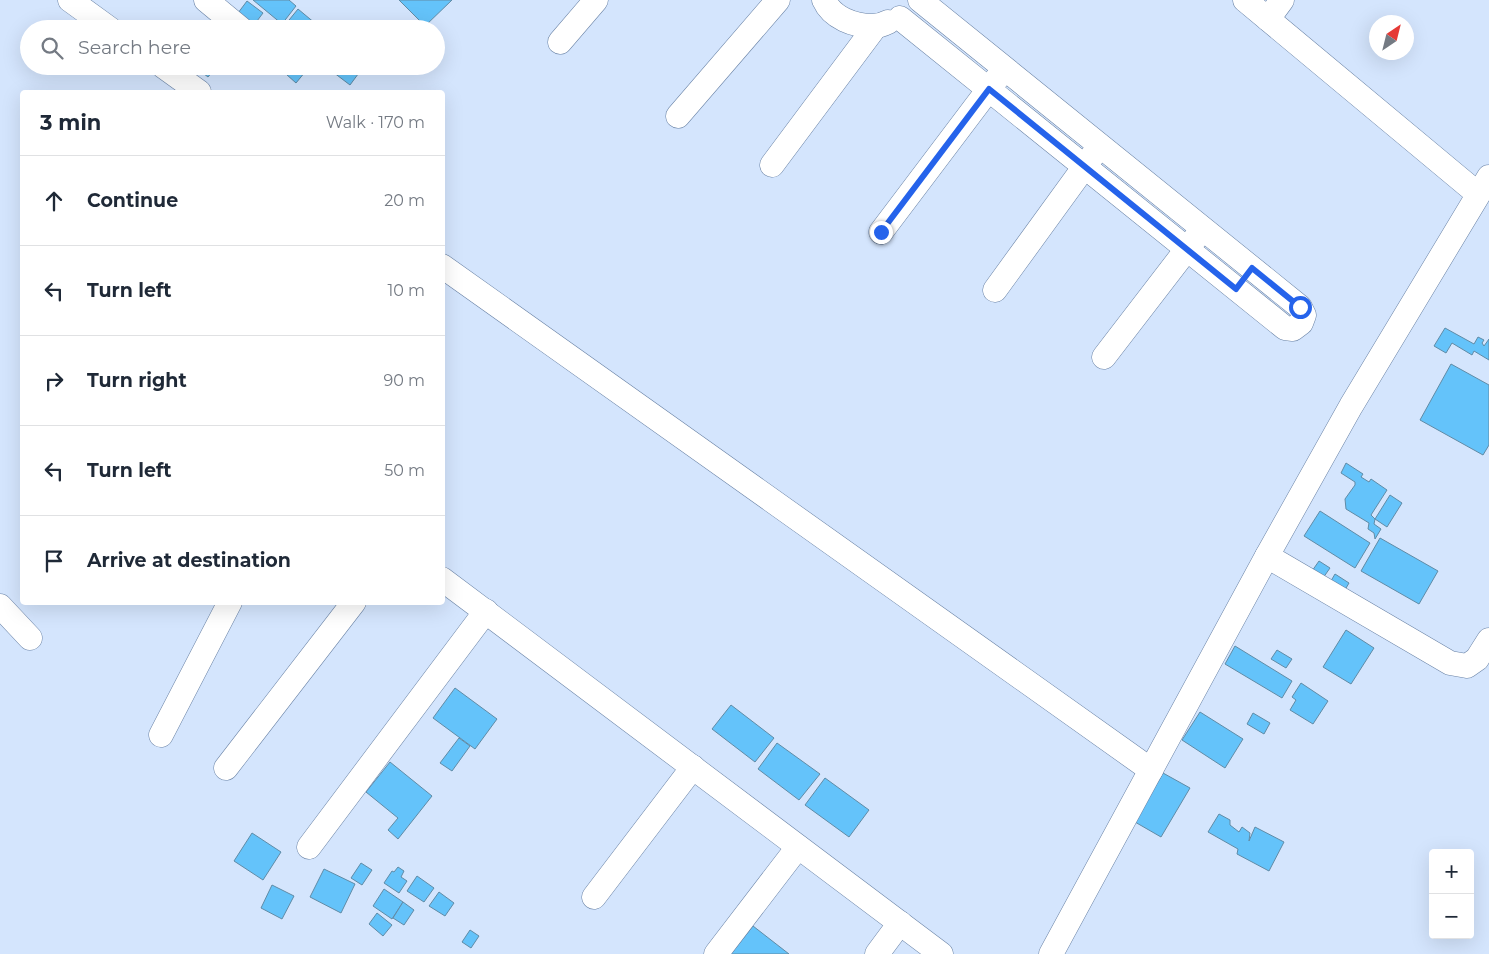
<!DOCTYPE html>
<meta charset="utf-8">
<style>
:root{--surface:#fff;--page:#f2f2f3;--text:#1f2937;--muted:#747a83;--line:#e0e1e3}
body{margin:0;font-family:Montserrat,sans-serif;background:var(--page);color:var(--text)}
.controls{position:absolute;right:15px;bottom:15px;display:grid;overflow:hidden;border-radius:5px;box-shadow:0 5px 20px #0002}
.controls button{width:45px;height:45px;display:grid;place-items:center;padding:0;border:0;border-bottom:1px solid var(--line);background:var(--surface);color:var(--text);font:25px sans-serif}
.compass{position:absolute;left:1369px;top:15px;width:45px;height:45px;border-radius:50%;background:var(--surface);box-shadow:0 5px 20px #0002;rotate:35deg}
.stop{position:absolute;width:15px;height:15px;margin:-11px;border:4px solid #2563eb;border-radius:50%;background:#fff}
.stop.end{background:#2563eb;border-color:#fff;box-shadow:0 1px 5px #0008}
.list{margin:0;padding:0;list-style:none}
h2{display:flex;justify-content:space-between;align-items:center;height:65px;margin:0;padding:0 20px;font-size:21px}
h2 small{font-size:16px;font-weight:400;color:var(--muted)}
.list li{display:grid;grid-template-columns:32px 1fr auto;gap:15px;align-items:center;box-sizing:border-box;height:90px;padding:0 20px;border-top:1px solid var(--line)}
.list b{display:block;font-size:19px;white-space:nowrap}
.list em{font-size:16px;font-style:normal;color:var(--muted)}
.icon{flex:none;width:28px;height:28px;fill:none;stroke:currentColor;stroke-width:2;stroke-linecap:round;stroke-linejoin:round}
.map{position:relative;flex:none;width:1489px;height:954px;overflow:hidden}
.search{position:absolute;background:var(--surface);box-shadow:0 5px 20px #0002;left:20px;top:20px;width:425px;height:55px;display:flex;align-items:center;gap:12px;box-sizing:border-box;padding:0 18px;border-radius:28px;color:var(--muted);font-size:19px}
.panel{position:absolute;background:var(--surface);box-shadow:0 5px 20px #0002;left:20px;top:90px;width:425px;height:515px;border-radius:5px}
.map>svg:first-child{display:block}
.building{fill:#64c3fa;stroke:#608ba6}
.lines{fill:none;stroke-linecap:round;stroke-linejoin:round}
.minor-casing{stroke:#6a83a6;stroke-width:25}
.minor{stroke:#fff;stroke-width:24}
.route{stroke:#2563eb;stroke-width:6}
</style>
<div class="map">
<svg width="1489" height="954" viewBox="0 0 1489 954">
<rect width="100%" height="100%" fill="#d4e5fd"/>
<g class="building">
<polygon points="253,0 289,0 296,6 282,24"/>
<polygon points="399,0 452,0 425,26"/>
<polygon points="247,1 263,13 254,25 238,13"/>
<polygon points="298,9 322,29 289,29 285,25"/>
<polygon points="194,66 217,66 208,77"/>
<polygon points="277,66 310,66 296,83"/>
<polygon points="325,66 364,66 350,85"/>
<polygon points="1445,328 1474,344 1478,337 1484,340 1482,343 1484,346 1489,339 1489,360 1474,351 1472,355 1452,343 1446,353 1434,346"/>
<polygon points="1451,364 1489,385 1489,445 1483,455 1420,420"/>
<polygon points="1346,463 1363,474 1361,477 1369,482 1371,479 1387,490 1371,515 1375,519 1374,524 1381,529 1375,539 1374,533 1368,529 1369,523 1346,509 1345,499 1355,485 1355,482 1341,473"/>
<polygon points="1390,495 1402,503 1387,527 1375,519"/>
<polygon points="1320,511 1370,543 1355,568 1304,536"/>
<polygon points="1380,538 1438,571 1419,604 1361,571"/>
<polygon points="1319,561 1330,568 1323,578 1312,571"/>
<polygon points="1335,574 1349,583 1342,595 1328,586"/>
<polygon points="1346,630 1374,648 1351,684 1323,667"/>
<polygon points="1235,646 1292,681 1282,698 1225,664"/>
<polygon points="1277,650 1292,659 1286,668 1271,659"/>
<polygon points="1301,683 1328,701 1313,724 1290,710 1296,700 1292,697"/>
<polygon points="455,688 497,719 475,749 433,718"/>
<polygon points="731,705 774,738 755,762 712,729"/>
<polygon points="1200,712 1243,739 1225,768 1182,740"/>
<polygon points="1253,713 1270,723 1264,734 1247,724"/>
<polygon points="459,738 470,746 452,771 440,763"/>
<polygon points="777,743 820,774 799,800 758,769"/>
<polygon points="390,762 432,796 398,839 388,830 398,818 366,792"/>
<polygon points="1163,773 1190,788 1161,837 1135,822"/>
<polygon points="825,778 869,810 849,837 805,805"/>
<polygon points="1219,814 1230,820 1230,825 1239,832 1242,827 1250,833 1249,841 1255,827 1284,842 1269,871 1237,854 1238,849 1208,832"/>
<polygon points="252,833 281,852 263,880 234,861"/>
<polygon points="361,863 372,870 362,885 351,878"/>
<polygon points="398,867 404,871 401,877 407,881 399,893 384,883 392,871 394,872"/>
<polygon points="324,869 355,884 341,913 310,897"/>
<polygon points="417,876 434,888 424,902 407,891"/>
<polygon points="272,885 294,896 282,919 261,908"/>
<polygon points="384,889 403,902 392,919 373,906"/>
<polygon points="439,892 454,903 445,916 429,906"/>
<polygon points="403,902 414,910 404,925 393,918"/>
<polygon points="377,913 392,925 383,936 369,924"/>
<polygon points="753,926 789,954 731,954"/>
<polygon points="470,930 479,936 471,948 462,942"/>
</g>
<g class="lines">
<g class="minor-casing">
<g id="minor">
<polyline points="70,0 110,29"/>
<polyline points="206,0 241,29"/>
<path d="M 824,0 C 832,18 854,26 873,26 C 878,26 884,24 888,22"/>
<polyline points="1245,0 1478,194"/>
<polyline points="900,18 1285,328 1293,329 1301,323 1304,315 1300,307 920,0"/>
<polyline points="1268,19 1282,0"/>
<polyline points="560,42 596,0"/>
<polyline points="163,66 199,92"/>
<polyline points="678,116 778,0"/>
<polyline points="772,165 875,27"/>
<polyline points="881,232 998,77"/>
<polyline points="442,266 1151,770"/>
<polyline points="995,290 1093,155"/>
<polyline points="1104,357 1197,236"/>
<polyline points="1267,556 1450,663 1467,666 1477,659 1489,640"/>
<polyline points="442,579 941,954"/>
<polyline points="0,606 30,638"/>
<polyline points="161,735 230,602"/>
<polyline points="226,768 354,602"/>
<polyline points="309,847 486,611"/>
<polyline points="594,897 693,767"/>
<polyline points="716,954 798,847"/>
<polyline points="877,954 900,923"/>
<polyline points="1051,954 1267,556 1351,406 1489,177"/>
</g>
</g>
<use href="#minor" class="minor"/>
</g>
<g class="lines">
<polyline class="route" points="881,232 989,89 1236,289 1252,268 1300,307"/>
</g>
</svg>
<div class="controls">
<button>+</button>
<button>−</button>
</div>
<svg class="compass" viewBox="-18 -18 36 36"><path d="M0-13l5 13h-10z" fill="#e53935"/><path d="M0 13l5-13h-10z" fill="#747a83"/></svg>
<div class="stop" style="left:1300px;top:307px"></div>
<div class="stop end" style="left:881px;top:232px"></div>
<div class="search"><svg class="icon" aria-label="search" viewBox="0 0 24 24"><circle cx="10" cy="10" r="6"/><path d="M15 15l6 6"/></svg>Search here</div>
<section class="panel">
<h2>3 min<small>Walk · 170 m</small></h2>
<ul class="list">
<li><svg class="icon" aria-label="ahead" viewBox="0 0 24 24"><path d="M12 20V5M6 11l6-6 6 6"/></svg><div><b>Continue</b></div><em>20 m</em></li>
<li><svg class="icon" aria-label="left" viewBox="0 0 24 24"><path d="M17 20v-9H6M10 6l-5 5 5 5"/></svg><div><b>Turn left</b></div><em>10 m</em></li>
<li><svg class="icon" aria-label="right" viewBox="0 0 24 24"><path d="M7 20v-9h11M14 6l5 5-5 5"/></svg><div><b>Turn right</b></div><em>90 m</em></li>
<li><svg class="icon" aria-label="left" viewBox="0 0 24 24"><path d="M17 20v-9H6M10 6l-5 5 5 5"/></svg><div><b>Turn left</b></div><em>50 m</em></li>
<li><svg class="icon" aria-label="arrive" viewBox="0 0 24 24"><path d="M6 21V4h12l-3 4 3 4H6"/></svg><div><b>Arrive at destination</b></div></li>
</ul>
</section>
</div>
